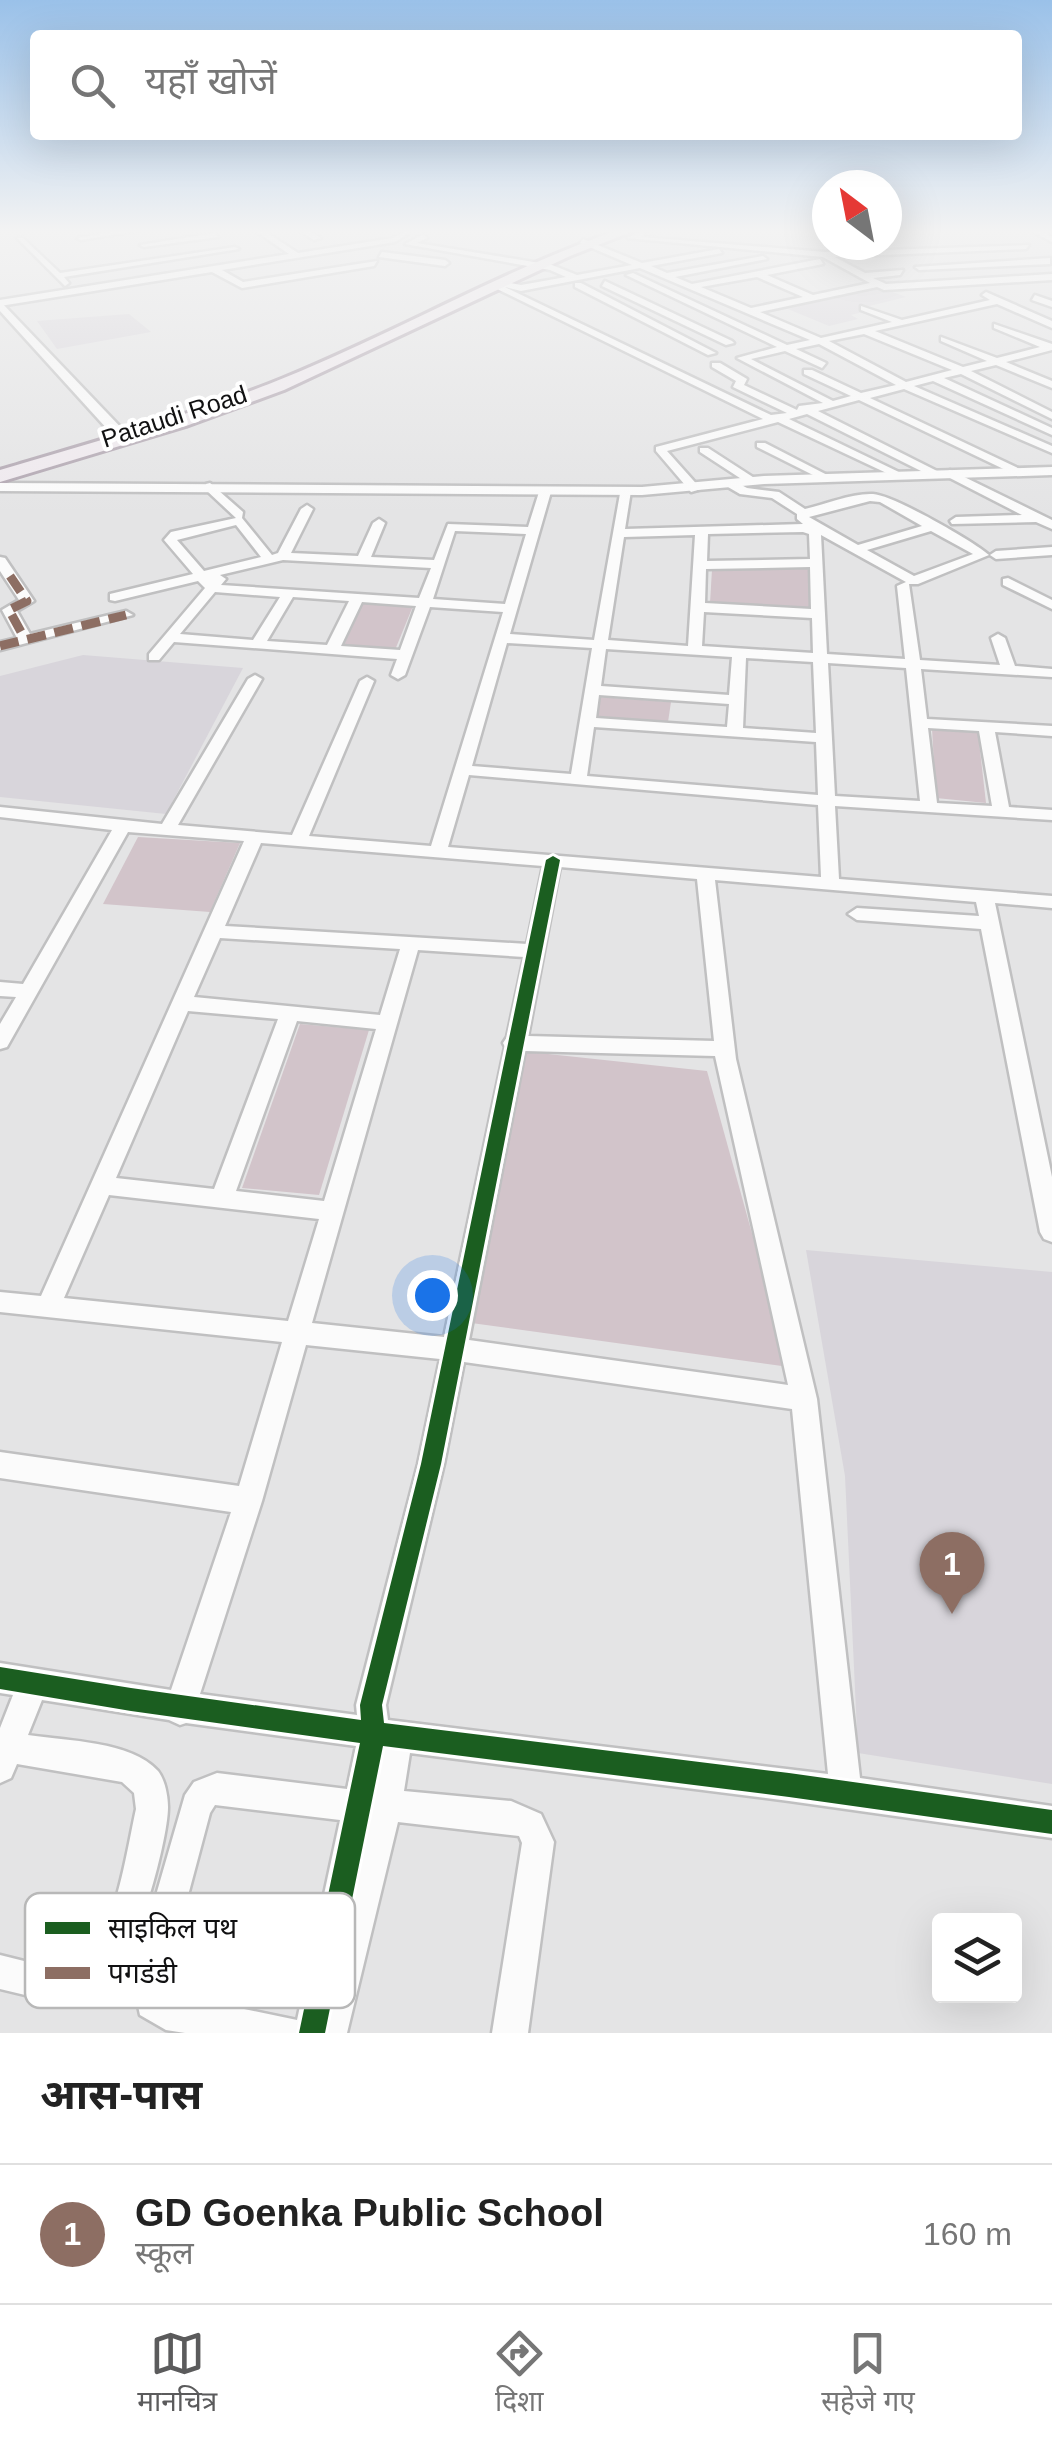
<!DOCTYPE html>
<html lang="hi">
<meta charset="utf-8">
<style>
:root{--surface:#fff;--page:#f2f2f2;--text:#222;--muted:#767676;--line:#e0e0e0;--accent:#5b5b5c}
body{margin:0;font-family:Helvetica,"Noto Sans Devanagari",sans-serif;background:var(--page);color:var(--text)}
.controls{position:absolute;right:30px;bottom:30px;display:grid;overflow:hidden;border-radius:10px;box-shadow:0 10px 40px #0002}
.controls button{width:90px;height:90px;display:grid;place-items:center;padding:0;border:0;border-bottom:2px solid var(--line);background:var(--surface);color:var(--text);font:50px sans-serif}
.compass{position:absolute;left:812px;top:170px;width:90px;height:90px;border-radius:50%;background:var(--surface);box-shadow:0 10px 40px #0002;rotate:328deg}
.you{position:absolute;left:432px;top:1295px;width:35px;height:35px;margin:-25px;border:8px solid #fff;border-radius:50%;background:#1a73e8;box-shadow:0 0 0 15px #1a73e833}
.badge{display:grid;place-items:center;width:65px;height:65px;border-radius:50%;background:var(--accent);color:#fff;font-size:32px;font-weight:700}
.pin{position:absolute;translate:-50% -82px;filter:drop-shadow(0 2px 5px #0008)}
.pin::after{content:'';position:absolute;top:52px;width:35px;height:30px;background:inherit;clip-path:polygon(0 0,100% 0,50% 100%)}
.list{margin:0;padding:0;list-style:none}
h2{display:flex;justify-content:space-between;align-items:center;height:130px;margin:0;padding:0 40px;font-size:42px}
h2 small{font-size:32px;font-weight:400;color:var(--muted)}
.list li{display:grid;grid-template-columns:65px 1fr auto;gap:30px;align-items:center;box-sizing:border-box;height:140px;padding:0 40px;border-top:2px solid var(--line)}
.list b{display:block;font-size:38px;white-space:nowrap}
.list p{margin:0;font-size:32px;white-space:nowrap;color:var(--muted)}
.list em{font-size:32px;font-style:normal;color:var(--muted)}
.icon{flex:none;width:55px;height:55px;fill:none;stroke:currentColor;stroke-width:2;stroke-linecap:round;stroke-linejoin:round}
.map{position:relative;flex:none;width:1052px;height:2033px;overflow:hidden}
.search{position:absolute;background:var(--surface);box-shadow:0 10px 40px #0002;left:30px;right:30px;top:30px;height:110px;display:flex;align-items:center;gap:25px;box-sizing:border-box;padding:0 35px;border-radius:10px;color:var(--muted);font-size:38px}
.sheet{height:270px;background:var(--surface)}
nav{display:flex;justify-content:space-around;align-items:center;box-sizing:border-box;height:140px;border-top:2px solid var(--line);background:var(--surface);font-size:28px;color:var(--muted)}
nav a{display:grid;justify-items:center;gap:5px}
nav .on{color:var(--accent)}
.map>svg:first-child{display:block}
.built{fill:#d8d5db}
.green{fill:#d2c4ca}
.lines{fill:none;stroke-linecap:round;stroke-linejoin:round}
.minor-casing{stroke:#c0c0c1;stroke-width:5}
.tertiary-casing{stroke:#c0c0c1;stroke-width:5}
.primary-casing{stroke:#b0a5b0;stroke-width:6}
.minor{fill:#fbfbfb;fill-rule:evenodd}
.tertiary{fill:#fbfbfb;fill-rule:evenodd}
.primary{fill:#efe9ee;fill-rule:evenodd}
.quiet{stroke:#8d6e63;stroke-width:9;stroke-dasharray:19 9;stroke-linecap:butt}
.cycleway-casing{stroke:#fff;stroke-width:6}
.cycleway{fill:#1b5e20;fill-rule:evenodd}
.labels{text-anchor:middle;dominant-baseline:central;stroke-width:8;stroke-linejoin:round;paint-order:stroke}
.far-street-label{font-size:25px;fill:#111112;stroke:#fff}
.key{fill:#fff;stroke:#b8b8b8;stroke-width:2.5}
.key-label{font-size:28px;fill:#111112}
</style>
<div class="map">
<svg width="1052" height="2033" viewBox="0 0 1052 2033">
<rect width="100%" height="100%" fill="#e4e4e5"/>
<g class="built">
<polygon points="877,286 906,297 861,308 867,311 851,315 858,319 829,326 788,309"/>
<polygon points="129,314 151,332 57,349 37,321"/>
<polygon points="83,655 243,668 166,814 0,797 0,676"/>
<polygon points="806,1250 1052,1272 1052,1784 858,1753 845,1476"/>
</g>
<g class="green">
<polygon points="809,567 811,609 710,603 712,570"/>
<polygon points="363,603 413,606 395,650 343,647"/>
<polygon points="599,697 671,702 668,722 595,716"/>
<polygon points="932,729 978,733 986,803 936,798"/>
<polygon points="138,837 240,843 210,912 103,904"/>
<polygon points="300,1024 369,1030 319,1195 242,1188"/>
<polygon points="520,1051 707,1071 789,1367 464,1322"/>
</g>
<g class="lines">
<g class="minor-casing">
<g id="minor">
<polygon points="123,230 142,230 81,240 77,238"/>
<polygon points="254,230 263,230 298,253 393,238 405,231 409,233 395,242 222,270 243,282 377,261 374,266 242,288 212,272 0,306 0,300 289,254"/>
<polygon points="298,230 307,230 321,238 314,240"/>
<polygon points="1030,230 1039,230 1052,237 1052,242"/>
<path d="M 641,232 L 645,234 L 642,237 L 825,252 L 1029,245 L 1026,249 L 835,257 L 865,273 L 903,270 L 900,275 L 873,278 L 886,284 L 1052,274 L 1052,280 L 884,290 L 877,287 L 760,312 L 821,338 L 892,322 L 861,310 L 861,306 L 902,320 L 990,300 L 982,295 L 986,292 L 1052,321 L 1052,328 L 997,304 L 875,331 L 963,367 L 987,361 L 941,341 L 941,337 L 997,358 L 1040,347 L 994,328 L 994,324 L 1052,344 L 1052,350 L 1006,362 L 1052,381 L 1052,388 L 996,365 L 971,371 L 1052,412 L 1052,419 L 961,374 L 944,378 L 1052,428 L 1052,435 L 933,381 L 914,386 L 1052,446 L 1052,453 L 904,389 L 870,398 L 1022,470 L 1022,474 L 1014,474 L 859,400 L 818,411 L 939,472 L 939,476 L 931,476 L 807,414 L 789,419 L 905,475 L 895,477 L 778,422 L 667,451 L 701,489 L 691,492 L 656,451 L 656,447 L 763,419 L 491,286 L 495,283 L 502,286 L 506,282 L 521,285 L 566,277 L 550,270 L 405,244 L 424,234 L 427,238 L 417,243 L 552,265 L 577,275 L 632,265 L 580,243 L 583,239 L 642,263 L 719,249 L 722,253 L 651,266 L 667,273 L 763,256 L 767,259 L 675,277 L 692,284 L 820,259 L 823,264 L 767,275 L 813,295 L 870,283 L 823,257 L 627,238 ZM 640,268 L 810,340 L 787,345 L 633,273 L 626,275 L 777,347 L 737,358 L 823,403 L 799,406 L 797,410 L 744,385 L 747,379 L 720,363 L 712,363 L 712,367 L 736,381 L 733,387 L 787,413 L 771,415 L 505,287 L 521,291 ZM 757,277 L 803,297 L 751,308 L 701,287 ZM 864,334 L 952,370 L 906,382 L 829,341 ZM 819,344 L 896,385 L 861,393 L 812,370 L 804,370 L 804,374 L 851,396 L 833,401 L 751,359 L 785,351 L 822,368 L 826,363 L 796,349 Z"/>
<polygon points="215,233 218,237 144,247 140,245"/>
<polygon points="17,238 23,238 60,273 235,247 239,249 64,277 69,283 65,286"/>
<polygon points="382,252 445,260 449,263 445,266 379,257"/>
<polygon points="1050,258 1050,264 919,270 915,267"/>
<polygon points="605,281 732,341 734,343 726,345 602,286"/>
<polygon points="575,283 581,283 716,353 708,355 575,287"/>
<polygon points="1035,295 1052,301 1052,307 1032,300"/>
<polygon points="757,443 765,443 833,478 823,480 757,447"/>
<polygon points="700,448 708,448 759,481 749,484 700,452"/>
<polygon points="950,470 1052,520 1052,529 1036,522 952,524 950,521 956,517 1022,515 946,476 946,472"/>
<path d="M 732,480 L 747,488 L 779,492 L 805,509 C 826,504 852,493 873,494 C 893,495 973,541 989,555 L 918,584 L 909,584 L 920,660 L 1000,665 L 991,638 L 998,634 L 1005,638 L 1015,666 L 1052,669 L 1052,677 L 921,669 L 927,719 L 1052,726 L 1052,736 L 995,732 L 1009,807 L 1052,810 L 1052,820 L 835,806 L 839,879 L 1052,896 L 1052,908 L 995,903 L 1052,1177 L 1052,1242 L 1044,1239 L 1040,1232 L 981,929 L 857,920 L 848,914 L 857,908 L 979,916 L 976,902 L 715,880 L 736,1059 L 817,1399 L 860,1778 L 1052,1806 L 1052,1838 L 789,1801 L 410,1753 L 404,1791 L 511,1801 L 541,1814 L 554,1842 L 528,2033 L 492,2033 L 522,1843 L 519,1836 L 398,1822 L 347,2033 L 185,2033 L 166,2030 L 140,2015 L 132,1978 L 185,1795 L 194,1782 L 217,1773 L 347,1789 L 356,1746 L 186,1723 L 180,1725 L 169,1720 L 42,1700 L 28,1735 C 67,1741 131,1741 158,1771 C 165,1780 168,1796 168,1807 C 168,1843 132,1972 103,1992 C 93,1999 79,2004 67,2005 L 0,1989 L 0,1955 L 48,1967 L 75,1970 C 115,1944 126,1853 136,1809 L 134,1793 L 122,1782 L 17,1764 L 11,1778 L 0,1783 L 0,1728 L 13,1695 L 0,1693 L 0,1663 L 171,1690 L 231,1512 L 0,1478 L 0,1452 L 239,1486 L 282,1342 L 0,1312 L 0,1292 L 41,1296 L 244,841 L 128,832 L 7,1047 L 0,1049 L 0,1024 L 16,997 L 0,996 L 0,982 L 23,984 L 112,830 L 0,817 L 0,807 L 162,824 L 248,679 L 255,675 L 262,679 L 178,825 L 292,835 L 360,681 L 367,677 L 374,681 L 309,836 L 431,846 L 503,612 L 430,607 L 405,675 L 398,679 L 391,675 L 397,659 L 174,642 L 159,660 L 149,660 L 149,654 L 205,588 L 198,581 L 115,601 L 110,600 L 110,594 L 193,574 L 164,540 L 171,532 L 236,518 L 206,490 L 206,484 L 210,483 L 243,512 L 242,518 L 272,555 L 278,553 L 301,509 L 307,505 L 313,509 L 291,553 L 358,556 L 373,523 L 379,519 L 385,523 L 371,557 L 434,560 L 448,524 L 528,527 L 539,492 L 545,488 L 551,492 L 510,634 L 594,640 L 621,488 L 631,491 L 625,529 L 803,524 L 797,519 L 797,514 L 772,498 L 740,494 L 728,487 L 728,481 ZM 870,501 L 880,502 L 922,526 L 858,545 L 809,517 ZM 236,525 L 261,557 L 204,571 L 177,540 ZM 455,531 L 526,534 L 505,604 L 433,599 ZM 931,531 L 973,554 L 914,576 L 867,550 ZM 803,532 L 809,534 L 810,559 L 707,561 L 708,534 ZM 695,535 L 688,646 L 608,640 L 624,537 ZM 821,535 L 906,582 L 897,586 L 905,659 L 827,654 ZM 283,560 L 431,568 L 419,598 L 221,585 L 226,579 L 220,575 ZM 810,567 L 811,609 L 705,603 L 706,569 ZM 215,592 L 280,597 L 253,640 L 180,634 ZM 293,597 L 349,601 L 327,645 L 267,641 ZM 362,602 L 416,606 L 400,650 L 341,646 ZM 704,612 L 812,618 L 813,653 L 702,646 ZM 507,643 L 592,648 L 571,774 L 472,766 ZM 606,649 L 732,657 L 729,695 L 601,686 ZM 746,658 L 813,662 L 816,733 L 743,728 ZM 828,663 L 906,668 L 920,801 L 835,796 ZM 599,695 L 729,704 L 727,727 L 596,718 ZM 594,727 L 816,742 L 818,795 L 587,776 ZM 928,728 L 979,731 L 992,806 L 937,803 ZM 469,775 L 818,805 L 821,877 L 448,847 ZM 261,843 L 543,866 L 527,944 L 225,926 ZM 560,867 L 697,879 L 714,1041 L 528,1036 ZM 220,938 L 400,949 L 380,1015 L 194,997 ZM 418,950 L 524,957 L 507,1037 L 503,1043 L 505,1047 L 444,1337 L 312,1323 ZM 188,1011 L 278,1019 L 214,1189 L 116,1178 ZM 297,1021 L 376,1029 L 324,1201 L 236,1191 ZM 525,1051 L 715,1056 L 788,1385 L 469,1340 ZM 109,1195 L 319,1219 L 288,1321 L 64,1298 ZM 306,1345 L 440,1359 L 418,1464 L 356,1705 L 357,1715 L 200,1694 L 262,1501 ZM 464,1362 L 792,1409 L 828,1774 L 388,1720 L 386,1705 L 444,1464 ZM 215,1805 L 340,1820 L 297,2020 L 168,1993 L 166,1978 L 210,1813 Z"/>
<polygon points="1052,547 1052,555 996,559 990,555 996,551"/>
<polygon points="0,557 5,558 34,601 17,611 30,634 126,611 133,615 0,650 0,642 17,638 2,610 19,600 0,571"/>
<polygon points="1008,578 1052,600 1052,609 1003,585 1003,579"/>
</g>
</g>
<g class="tertiary-casing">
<g id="tertiary">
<polygon points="0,301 129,436 129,442 119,442 0,311"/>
<polygon points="1052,467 1052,475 764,484 642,495 0,491 0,483 642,487 764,476"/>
</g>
</g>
<g class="primary-casing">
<path id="primary" d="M 618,230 L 636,230 L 570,256 L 284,390 L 186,426 L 0,482 L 0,470 C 90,443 181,418 269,384 C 388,337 498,272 618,230 Z"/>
</g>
<use href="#minor" class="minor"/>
<use href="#tertiary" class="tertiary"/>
<use href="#primary" class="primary"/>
<g class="quiet">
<polyline points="10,576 27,601 9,610 25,639"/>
<polyline points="0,646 126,615"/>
</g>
<g class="cycleway-casing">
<polygon id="cycleway" points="553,856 560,860 441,1464 382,1705 384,1723 789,1773 1052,1810 1052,1834 789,1797 383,1746 325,2033 299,2033 360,1743 131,1711 0,1689 0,1667 131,1688 361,1720 360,1705 421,1464 546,860"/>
</g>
<use href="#cycleway" class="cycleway"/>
</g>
<linearGradient id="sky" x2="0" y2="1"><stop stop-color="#9ac1e9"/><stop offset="0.45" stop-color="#f3f3f3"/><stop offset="1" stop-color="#f3f3f3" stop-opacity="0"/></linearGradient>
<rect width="1052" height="514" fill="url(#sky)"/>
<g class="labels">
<g class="far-street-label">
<text transform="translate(174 416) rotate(-18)">Pataudi Road</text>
</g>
</g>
<rect x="25" y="1893" width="330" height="115" rx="15" class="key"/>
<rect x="45" y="1922" width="45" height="12" fill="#1b5e20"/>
<rect x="45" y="1967" width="45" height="12" fill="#8d6e63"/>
<g class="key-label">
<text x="108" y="1938">साइकिल पथ</text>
<text x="108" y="1983">पगडंडी</text>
</g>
</svg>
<div class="controls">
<button><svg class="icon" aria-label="layers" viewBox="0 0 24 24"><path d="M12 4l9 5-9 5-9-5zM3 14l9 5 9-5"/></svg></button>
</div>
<svg class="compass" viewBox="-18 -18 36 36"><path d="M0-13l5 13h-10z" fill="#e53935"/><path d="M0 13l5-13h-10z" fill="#767676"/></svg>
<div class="you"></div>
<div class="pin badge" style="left:952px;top:1614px;background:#8d6e63">1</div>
<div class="search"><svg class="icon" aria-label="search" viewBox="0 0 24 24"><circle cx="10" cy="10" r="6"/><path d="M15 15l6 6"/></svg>यहाँ खोजें</div>
</div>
<section class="sheet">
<h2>आस-पास<small></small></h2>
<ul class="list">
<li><span class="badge" style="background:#8d6e63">1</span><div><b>GD Goenka Public School</b><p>स्कूल</p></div><em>160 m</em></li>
</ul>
</section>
<nav>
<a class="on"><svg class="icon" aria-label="map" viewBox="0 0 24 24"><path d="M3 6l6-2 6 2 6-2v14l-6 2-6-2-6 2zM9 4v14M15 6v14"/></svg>मानचित्र</a>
<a><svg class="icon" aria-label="directions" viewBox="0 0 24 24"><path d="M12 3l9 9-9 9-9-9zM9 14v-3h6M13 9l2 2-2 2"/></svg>दिशा</a>
<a><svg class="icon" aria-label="saved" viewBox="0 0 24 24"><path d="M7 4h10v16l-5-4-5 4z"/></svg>सहेजे गए</a>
</nav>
